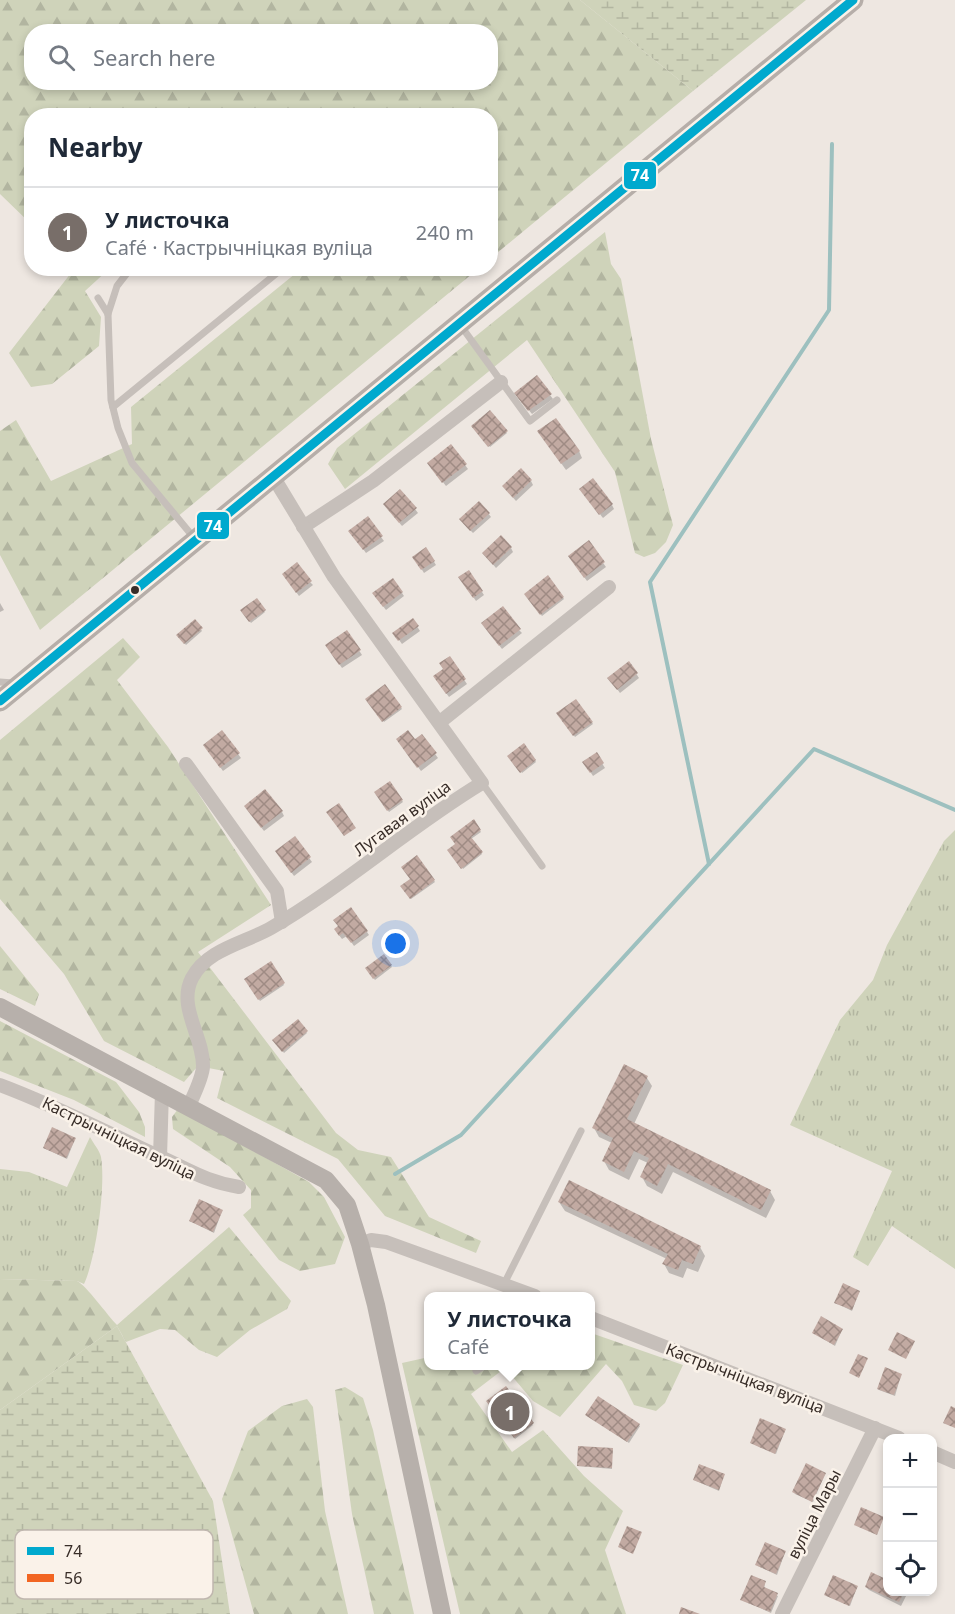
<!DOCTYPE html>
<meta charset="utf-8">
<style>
:root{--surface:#fff;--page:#f6f6f7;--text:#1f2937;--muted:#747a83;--line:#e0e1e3;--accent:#786e69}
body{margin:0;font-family:"Noto Sans",sans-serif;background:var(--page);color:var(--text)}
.controls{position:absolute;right:18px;bottom:18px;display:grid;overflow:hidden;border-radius:12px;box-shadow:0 3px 9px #0003}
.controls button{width:54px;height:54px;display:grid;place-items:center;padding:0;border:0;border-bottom:2px solid var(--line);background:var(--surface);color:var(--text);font:30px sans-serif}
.you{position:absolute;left:396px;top:944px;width:21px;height:21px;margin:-15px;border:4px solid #fff;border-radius:50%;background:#1a73e8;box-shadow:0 0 0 9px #1a73e833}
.badge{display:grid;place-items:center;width:39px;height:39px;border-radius:50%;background:var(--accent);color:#fff;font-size:20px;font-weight:700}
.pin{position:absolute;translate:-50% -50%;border:3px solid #fff;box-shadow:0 2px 6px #0006}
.popup{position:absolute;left:424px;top:1292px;width:171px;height:78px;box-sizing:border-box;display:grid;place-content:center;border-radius:12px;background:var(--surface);filter:drop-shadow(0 2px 4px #0005);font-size:20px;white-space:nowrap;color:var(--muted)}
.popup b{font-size:22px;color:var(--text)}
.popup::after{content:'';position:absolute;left:50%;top:100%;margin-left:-12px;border:12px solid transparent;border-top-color:var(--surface)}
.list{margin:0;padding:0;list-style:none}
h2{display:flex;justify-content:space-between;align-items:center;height:78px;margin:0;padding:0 24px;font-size:26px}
h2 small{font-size:20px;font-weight:400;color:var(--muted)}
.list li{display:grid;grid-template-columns:39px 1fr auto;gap:18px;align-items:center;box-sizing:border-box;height:90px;padding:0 24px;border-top:2px solid var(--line)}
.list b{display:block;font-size:22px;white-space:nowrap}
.list p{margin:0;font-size:20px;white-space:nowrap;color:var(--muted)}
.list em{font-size:20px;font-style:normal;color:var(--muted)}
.icon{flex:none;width:33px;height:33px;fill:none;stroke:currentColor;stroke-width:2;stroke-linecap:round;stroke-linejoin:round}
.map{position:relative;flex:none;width:955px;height:1614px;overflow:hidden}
.search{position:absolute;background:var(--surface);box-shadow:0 3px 9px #0003;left:24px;top:24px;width:474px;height:66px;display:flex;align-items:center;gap:15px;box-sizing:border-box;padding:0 21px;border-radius:24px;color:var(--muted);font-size:22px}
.panel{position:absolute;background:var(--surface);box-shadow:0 3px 9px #0003;left:24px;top:108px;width:474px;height:168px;border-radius:24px}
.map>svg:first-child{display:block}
.grass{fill:url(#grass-tufts)}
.forest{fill:url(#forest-firs);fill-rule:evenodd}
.wetland{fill:url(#wetland-marsh)}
.shadow{fill:#0003}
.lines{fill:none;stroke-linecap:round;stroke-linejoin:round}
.stream{stroke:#9dc0bf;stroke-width:4}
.building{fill:url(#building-cross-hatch)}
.lane{stroke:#c6bfba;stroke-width:7}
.street{stroke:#c6bfba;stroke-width:14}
.secondary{stroke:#b7b0ab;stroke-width:18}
.primary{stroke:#b6aea9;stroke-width:21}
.bus-1-casing{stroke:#faf2e9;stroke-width:14}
.bus-1{stroke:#00a9ce;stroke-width:9}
.bus-dot{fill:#382d28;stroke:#faf2e9;stroke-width:2}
.labels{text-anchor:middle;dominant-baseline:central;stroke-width:5;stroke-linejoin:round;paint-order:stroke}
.street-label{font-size:16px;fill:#382d28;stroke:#faf2e9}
.key{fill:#faf2e9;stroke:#c0b7af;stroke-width:1.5}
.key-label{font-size:16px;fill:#382d28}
.line-badge{stroke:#faf2e9;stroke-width:2}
.badge-label{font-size:16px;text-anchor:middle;font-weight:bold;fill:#fff}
</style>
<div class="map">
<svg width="955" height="1614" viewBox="0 0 955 1614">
<defs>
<pattern id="grass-tufts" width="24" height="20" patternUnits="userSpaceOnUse" patternTransform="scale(1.5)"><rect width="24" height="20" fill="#cfd3ba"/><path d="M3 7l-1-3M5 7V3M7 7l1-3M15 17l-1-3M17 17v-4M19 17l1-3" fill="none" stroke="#b2b5a0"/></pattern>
<pattern id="forest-firs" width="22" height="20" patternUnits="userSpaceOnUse" patternTransform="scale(1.5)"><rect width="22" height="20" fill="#cfd3ba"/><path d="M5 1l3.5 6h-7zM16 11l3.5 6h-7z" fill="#b2b5a0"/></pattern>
<pattern id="wetland-marsh" width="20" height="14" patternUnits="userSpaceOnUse" patternTransform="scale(1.5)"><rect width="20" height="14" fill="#cfd3ba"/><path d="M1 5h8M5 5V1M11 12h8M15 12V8" fill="none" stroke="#b2b5a0"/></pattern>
<pattern id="building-cross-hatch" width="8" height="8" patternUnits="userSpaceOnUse" patternTransform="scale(1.5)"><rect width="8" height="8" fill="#c2aaa2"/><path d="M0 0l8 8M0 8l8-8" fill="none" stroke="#9f8b84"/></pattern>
</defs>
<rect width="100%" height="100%" fill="#eee7e1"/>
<g class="grass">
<polygon points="955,830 955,1269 892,1226 868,1266 853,1257 892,1171 790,1125 840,1020 873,980 887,945 944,841"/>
<path d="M 90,1137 C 93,1143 100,1151 101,1157 C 106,1186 96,1258 84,1284 L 77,1281 L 0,1279 L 0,1169 L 29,1172 L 67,1187 Z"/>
</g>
<g class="forest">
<path d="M 0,0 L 580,0 L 693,91 L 491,258 L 490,116 L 32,116 L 31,224 L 0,194 ZM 32,32 L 490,32 L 490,82 L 32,82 Z"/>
<polygon points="605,232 611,264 621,279 651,439 673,525 666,542 655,553 644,557 635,553 615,472 527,340 345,489 328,464 337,448"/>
<polygon points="74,269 109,269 85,291 101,317 99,346 52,384 31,387 9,353"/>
<polygon points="301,269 478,269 40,630 0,555 0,431 16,420 51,481 132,444 131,407"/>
<polygon points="123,638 140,657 117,680 168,747 271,905 198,952 336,1133 358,1150 391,1157 429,1217 481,1241 476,1253 385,1216 338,1159 217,1098 224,1071 198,1066 184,1082 104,1041 64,974 0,899 0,740"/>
<polygon points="0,946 39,994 35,1006 0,989"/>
<polygon points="0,1021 116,1082 139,1112 145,1127 145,1137 74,1100 0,1071"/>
<polygon points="178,1109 309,1182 324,1197 345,1237 335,1264 300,1271 279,1260 243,1215 251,1208 251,1190 230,1167 173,1129 172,1117"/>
<path d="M 229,1227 L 291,1301 L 287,1309 L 250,1330 L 217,1357 L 199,1350 L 175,1330 L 160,1329 L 126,1342 L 117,1326 L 0,1410 L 0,1279 L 77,1281 C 86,1285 108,1316 117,1325 Z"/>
<polygon points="591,1333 683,1365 665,1403 656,1411 634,1405 622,1381 606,1364 560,1417 533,1401 505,1368 471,1394 512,1452 543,1430 584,1476 623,1511 605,1550 626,1614 460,1614 402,1363 429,1357 429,1366 591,1366"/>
<polygon points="345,1387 363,1398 373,1430 414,1614 374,1614 352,1514 335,1390"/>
<polygon points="307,1399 313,1407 325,1511 348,1614 254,1614 222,1499 248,1431 282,1406"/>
</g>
<g class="wetland">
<polygon points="580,0 806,0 693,91"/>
<polygon points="117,1326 213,1501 230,1614 0,1614 0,1410"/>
</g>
<g class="shadow">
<polygon points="550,395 553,399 532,414 518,397"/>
<polygon points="490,412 507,433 490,447 473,426"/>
<polygon points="543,438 579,451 582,458 566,470"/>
<polygon points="451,446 468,469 446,486 431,467"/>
<polygon points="531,481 533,485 516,501 504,487"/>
<polygon points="583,493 612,505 614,509 603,518"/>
<polygon points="387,508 415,509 418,513 402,526"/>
<polygon points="488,513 491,517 473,533 463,523"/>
<polygon points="353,535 381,537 384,541 366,553"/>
<polygon points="588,542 606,567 587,581 572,560"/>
<polygon points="511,548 513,552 496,568 484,554"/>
<polygon points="426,549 436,565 424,573 414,557"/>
<polygon points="548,577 564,599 542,616 526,594"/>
<polygon points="286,578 310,582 313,585 299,596"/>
<polygon points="462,581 482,592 484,595 476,601"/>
<polygon points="402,593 404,596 386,610 376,597"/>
<polygon points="256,600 265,612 251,623 242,611"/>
<polygon points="0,603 4,610 0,612"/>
<polygon points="413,620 420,631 402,644 394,633"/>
<polygon points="195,621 202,631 186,645 178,635"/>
<polygon points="485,627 519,630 522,633 502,649"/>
<polygon points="347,632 362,655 342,668 327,646"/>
<polygon points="449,658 467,684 449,697 437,680"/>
<polygon points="629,663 639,678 620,693 612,682"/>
<polygon points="385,686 402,709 384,722 367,699"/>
<polygon points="576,701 593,724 575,737 558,713"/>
<polygon points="422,736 438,758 421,771 400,743 414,741"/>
<polygon points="524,745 536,762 522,773 509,756"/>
<polygon points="207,749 238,754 241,758 223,771"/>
<polygon points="596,754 605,768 593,776 584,762"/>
<polygon points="389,783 403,802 389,812 376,793"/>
<polygon points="248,810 282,812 284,816 264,831"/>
<polygon points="473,821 481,832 471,839 482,854 463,869 449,850 457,844"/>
<polygon points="295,838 312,862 294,876 279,855"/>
<polygon points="417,858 435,882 411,899 402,887 412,879"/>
<polygon points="339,927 367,932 369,935 354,946 347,936 342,939 338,934"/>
<polygon points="384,956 392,967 375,980 367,969"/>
<polygon points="270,963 284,985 260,1001 246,980"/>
<polygon points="298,1021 307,1033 284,1053 274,1040"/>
<polygon points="625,1066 647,1078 652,1086 634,1124 770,1191 775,1200 766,1218 673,1172 662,1194 647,1186 642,1177 648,1163 639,1159 629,1180 609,1170 604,1161 612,1143 599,1137 594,1128"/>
<polygon points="75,1139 67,1159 44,1148"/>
<polygon points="559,1202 700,1247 705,1256 698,1272 687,1268 683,1278 669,1273 664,1264 667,1259 565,1211"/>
<polygon points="222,1211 214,1233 190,1221"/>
<polygon points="859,1292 852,1311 836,1303"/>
<polygon points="842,1330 835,1346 814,1333"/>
<polygon points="901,1375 895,1396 879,1390 878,1388"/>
<polygon points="506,1388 533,1425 515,1439 488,1401"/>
<polygon points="588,1416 639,1425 640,1426 629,1443"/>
<polygon points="785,1430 776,1454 751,1443"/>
<polygon points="612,1450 612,1469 578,1466"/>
<polygon points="825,1474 813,1502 795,1494 794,1492"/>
<polygon points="724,1475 719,1491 694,1480"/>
<polygon points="785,1552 777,1575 758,1566"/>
<polygon points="765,1582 764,1589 778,1596 771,1613 742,1600"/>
<polygon points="857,1587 850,1606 826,1595"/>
<polygon points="866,1587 888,1592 906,1592 907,1594 901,1606 869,1590"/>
</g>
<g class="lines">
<g class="stream">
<polyline points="709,864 650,582 829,310 832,144"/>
<polyline points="395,1174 461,1135 814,749 955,810"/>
</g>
</g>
<g class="building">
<polygon points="537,375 552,394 528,411 514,393"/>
<polygon points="490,410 508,431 488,447 471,426"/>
<polygon points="556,418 580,451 561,464 537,431"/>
<polygon points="451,444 467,464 442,483 427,463"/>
<polygon points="521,468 532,480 513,498 502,486"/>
<polygon points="593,478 613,504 599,515 579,489"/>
<polygon points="400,489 417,508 399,523 383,504"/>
<polygon points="479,501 490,513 470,531 459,519"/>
<polygon points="368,516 383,536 363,550 348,531"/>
<polygon points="501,535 512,547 493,565 482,553"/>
<polygon points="589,540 605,562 584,578 568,556"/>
<polygon points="426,547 435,561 421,570 412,557"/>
<polygon points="297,562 312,581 296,593 282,574"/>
<polygon points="469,570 483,591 473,598 458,577"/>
<polygon points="548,575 564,597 540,615 524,594"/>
<polygon points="393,578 403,592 383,607 372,593"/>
<polygon points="257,598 266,610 249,622 240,610"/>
<polygon points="503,606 521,629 499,646 481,623"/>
<polygon points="413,618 419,626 398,641 392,633"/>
<polygon points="195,619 203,628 184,644 176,635"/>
<polygon points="347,630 361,650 339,665 325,645"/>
<polygon points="450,656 466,679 446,694 433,676 443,669 439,663"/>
<polygon points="629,661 638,673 617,690 607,678"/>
<polygon points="385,684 402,707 382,722 365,699"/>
<polygon points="576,699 593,722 573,736 556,713"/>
<polygon points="222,730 240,753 220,768 203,745"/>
<polygon points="408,730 415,739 422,734 437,753 417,768 396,739"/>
<polygon points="524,743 536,760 520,773 507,756"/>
<polygon points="597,752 604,763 590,773 582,762"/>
<polygon points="390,781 403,800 387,811 374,792"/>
<polygon points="265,789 283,811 261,828 244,806"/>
<polygon points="339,803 356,828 344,836 326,812"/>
<polygon points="474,819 481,830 471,837 483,852 461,869 447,850 455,844 450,837"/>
<polygon points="295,836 311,857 291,873 275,851"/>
<polygon points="417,855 435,880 410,899 400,886 410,879 401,867"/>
<polygon points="351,907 368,931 351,943 343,933 339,936 334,929 338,926 333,920"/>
<polygon points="384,954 392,965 373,979 365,968"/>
<polygon points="271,961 285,983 258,1000 244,979"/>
<polygon points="298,1019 308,1031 282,1052 272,1040"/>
<polygon points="624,1064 648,1076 627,1119 771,1190 761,1210 668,1164 657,1186 640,1177 649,1158 634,1151 624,1172 602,1161 613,1138 592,1128"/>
<polygon points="52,1127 76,1138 66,1158 43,1148"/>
<polygon points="569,1180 701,1246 693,1264 682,1260 678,1270 662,1264 668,1254 558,1202"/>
<polygon points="199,1199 223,1210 213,1232 189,1221"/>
<polygon points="843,1283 860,1291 852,1310 834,1303"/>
<polygon points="821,1316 843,1329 834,1345 812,1333"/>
<polygon points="897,1332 915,1341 906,1359 888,1350"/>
<polygon points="858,1354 868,1358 859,1378 849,1373"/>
<polygon points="885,1367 902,1374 894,1395 877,1389"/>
<polygon points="506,1386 534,1423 514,1438 486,1401"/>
<polygon points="598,1396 640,1424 627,1442 585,1415"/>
<polygon points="951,1406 955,1408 955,1428 943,1423"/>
<polygon points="760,1418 786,1429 775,1454 750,1443"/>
<polygon points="578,1446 613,1448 612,1468 577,1466"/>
<polygon points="806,1463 826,1473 812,1502 792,1492"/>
<polygon points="699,1464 725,1474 719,1490 693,1480"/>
<polygon points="861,1507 884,1517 877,1535 854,1525"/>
<polygon points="627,1526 642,1532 633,1554 618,1547"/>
<polygon points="765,1542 786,1551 776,1574 755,1565"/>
<polygon points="871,1572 888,1580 888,1592 904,1592 899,1602 865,1587"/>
<polygon points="751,1575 766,1581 764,1587 778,1593 770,1612 740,1600"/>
<polygon points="833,1575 858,1586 849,1606 824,1595"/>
<polygon points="681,1607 700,1614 679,1614"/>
</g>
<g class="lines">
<g class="lane">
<polyline points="98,298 108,314 111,400 118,428 132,463 195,539"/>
<polyline points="108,314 117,286 131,268"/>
<polyline points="461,326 530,421 557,400"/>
<polyline points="113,407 283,268"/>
<polyline points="0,682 13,683"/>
<polyline points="482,783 542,866"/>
<polyline points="504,1284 581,1131"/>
<polyline points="476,1371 484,1366"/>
</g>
<g class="street">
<polyline points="303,527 373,481 501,382"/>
<polyline points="440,722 609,587"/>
<polyline points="186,764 277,891 282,922"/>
<path d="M 0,1085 C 54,1105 106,1132 158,1156 C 188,1169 206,1182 239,1187"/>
<path d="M 189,1106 C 194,1094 202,1079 203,1067 C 204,1037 177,1007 192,978 C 207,949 245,943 271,928 C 345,885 409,827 482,783 L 334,577 L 274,478"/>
<polyline points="160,1157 162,1091"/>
<polyline points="360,1244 371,1240 386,1242 535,1296"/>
<polyline points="591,1318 899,1438"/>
<polyline points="932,1452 955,1462"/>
<polyline points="782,1614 875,1428"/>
</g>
<polyline class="secondary" points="0,1007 326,1180 347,1205 360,1244 376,1305 442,1614"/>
<polyline class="primary" points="0,701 853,0"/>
<g class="bus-1-casing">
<polyline id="bus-1" points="0,701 853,0"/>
</g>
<use href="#bus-1" class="bus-1"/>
</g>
<circle class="bus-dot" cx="135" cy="590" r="5"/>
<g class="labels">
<g class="street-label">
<text transform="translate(402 818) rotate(-36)">Лугавая вуліца</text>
<text transform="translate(119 1138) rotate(26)">Кастрычніцкая вуліца</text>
<text transform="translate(745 1378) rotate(21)">Кастрычніцкая вуліца</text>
<text transform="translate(814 1514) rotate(-63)">вуліца Мары</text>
</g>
</g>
<rect x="15" y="1530" width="198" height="69" rx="9" class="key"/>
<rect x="27" y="1547" width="27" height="8" fill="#00a9ce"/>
<rect x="27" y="1574" width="27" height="8" fill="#f26522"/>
<g class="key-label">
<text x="64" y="1557">74</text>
<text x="64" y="1584">56</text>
</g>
<g class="line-badge">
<rect x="623" y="161" width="34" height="29" rx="6" fill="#00a9ce"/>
<rect x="196" y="511" width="34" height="29" rx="6" fill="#00a9ce"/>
</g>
<g class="badge-label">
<text x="640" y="181">74</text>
<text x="213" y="532">74</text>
</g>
</svg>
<div class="controls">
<button>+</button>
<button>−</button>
<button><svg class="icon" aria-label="locate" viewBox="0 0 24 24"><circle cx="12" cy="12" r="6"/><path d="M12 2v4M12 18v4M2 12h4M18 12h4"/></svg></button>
</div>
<div class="you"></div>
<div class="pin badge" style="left:510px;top:1412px">1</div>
<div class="popup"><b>У листочка</b>Café</div>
<div class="search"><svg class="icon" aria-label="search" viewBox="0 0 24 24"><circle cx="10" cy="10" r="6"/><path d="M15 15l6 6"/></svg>Search here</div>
<section class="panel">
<h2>Nearby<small></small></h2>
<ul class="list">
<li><span class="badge">1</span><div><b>У листочка</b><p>Café · Кастрычніцкая вуліца</p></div><em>240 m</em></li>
</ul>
</section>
</div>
